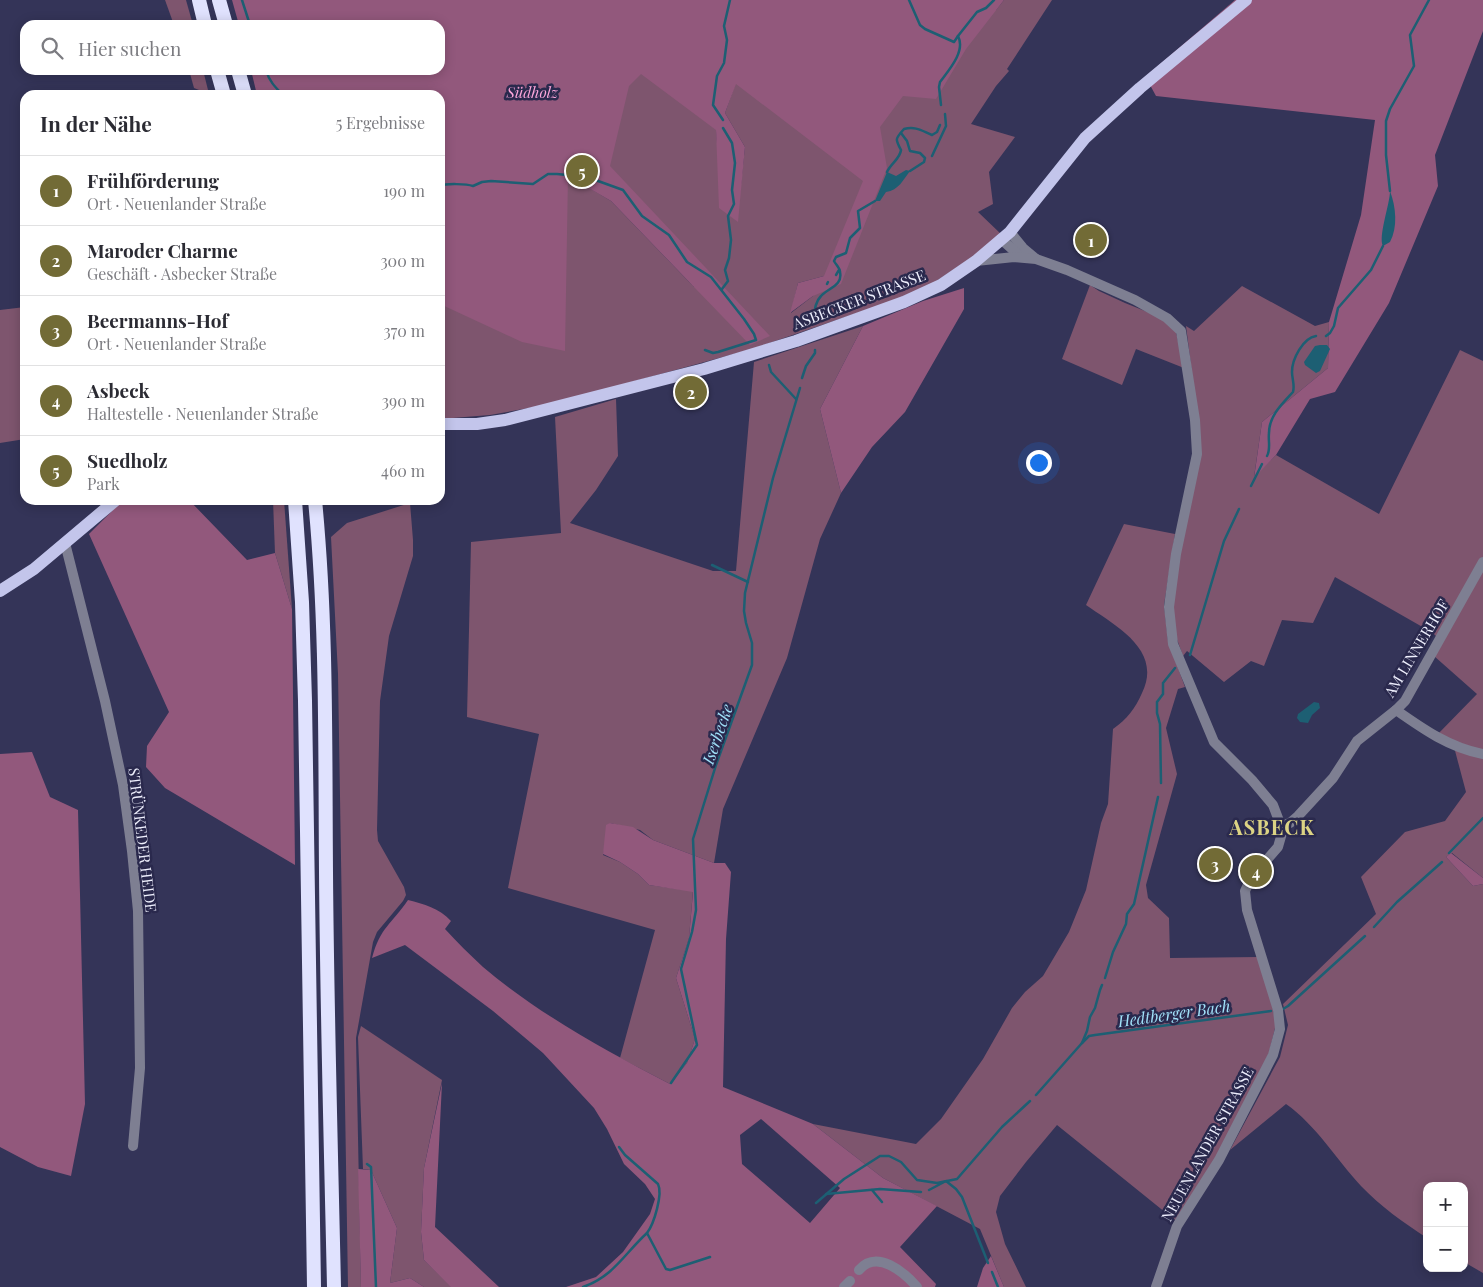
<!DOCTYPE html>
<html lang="de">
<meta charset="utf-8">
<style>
:root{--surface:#fff;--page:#f2f2f3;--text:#2b2b33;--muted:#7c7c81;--line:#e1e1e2;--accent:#726b36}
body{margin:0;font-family:"Playfair Display",serif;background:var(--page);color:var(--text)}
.controls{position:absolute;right:15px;bottom:15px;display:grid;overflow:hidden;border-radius:10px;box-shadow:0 2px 12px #0003}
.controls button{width:45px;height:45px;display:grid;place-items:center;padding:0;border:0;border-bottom:1px solid var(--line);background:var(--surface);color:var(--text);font:25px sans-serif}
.you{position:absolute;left:1038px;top:462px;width:18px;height:18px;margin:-12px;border:4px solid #fff;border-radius:50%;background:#1a73e8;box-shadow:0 0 0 8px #1a73e833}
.badge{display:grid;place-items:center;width:32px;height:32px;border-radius:50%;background:var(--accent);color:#fff;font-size:16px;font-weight:700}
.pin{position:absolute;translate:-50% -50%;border:2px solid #fff;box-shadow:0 1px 5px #0006}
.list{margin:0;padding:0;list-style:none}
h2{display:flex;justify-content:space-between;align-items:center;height:65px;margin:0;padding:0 20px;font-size:21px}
h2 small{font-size:16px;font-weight:400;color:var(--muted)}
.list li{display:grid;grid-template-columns:32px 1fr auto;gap:15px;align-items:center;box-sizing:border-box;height:70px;padding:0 20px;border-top:1px solid var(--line)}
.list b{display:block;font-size:19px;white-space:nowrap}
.list p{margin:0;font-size:16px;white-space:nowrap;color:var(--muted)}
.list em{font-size:16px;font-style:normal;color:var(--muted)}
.icon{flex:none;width:28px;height:28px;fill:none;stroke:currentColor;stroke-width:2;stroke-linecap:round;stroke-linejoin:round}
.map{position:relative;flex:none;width:1483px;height:1287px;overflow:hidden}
.search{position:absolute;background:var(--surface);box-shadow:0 2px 12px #0003;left:20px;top:20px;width:425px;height:55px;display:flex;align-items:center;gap:12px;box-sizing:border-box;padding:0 18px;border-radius:15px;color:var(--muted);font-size:19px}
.panel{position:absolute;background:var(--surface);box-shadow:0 2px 12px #0003;left:20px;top:90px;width:425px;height:415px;border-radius:15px}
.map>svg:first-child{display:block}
.green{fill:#7e556e;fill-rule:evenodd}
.forest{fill:#92587c;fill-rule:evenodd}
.water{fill:#1d5f73}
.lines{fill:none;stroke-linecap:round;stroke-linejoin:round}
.stream{stroke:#1d5f73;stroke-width:2.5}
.minor{stroke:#7e7f92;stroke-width:10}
.major{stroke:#c3c5eb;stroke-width:12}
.highway{stroke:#e0e2fe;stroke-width:14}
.labels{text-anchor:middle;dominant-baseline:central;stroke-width:5;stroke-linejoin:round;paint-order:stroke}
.park-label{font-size:15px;font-style:italic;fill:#fba5da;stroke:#2a294d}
.street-label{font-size:15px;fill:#eeeffd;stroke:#2a294d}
.water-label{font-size:16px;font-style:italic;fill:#a1e1f9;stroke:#2a294d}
.district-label{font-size:20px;font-weight:bold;letter-spacing:1px;fill:#dcd384;stroke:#2a294d}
</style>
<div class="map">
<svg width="1483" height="1287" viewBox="0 0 1483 1287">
<rect width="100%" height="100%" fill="#343458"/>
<g class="green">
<polygon points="165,0 186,0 193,25 174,25"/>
<path d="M 1004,0 L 1052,0 L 1007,69 L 1009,71 L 996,86 L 971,124 L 1015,137 L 989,172 L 993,204 L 978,212 L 1002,235 L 996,241 L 932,284 L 892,301 L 752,349 L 551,404 L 490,415 L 440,419 L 440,25 L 996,10 ZM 735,85 L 725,113 L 745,147 L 737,221 L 717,143 L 716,130 ZM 581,183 L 618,199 L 694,287 L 611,201 ZM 824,276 L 813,296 L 791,313 L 798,283 Z"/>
<polygon points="189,70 203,70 209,94 194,88"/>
<polygon points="1090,285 1099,291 1125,303 1160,317 1176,332 1184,368 1136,349 1122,385 1062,359"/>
<polygon points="1242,286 1315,326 1329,322 1328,368 1262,422 1254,477 1276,455 1379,514 1460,350 1483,361 1483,557 1438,638 1433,633 1335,577 1313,623 1282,620 1264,666 1251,661 1224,682 1187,651 1183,656 1174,631 1174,588 1200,436 1186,326 1194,331"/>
<polygon points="25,307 25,439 0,443 0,310"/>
<polygon points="863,326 820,409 841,493 820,539 787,658 723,809 714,863 653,840 640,830 610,823 603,855 620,862 638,874 649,885 693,891 689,938 676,978 695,1039 687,1063 670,1084 620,1058 655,930 508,888 539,734 467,717 471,542 561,533 555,417 616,399 618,456 596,490 570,523 713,571 736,571 754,362"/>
<polygon points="273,500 284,500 292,609 275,553"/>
<polygon points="410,503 413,540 413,556 389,636 380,701 377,830 378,841 404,887 406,895 403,901 377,932 373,942 356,1038 361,1287 348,1287 338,674 331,537 347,523"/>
<path d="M 1124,524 L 1175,534 L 1164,605 L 1168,641 L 1185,687 L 1178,689 L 1166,728 L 1177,774 L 1146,885 L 1148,898 L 1169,918 L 1170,958 L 1259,957 L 1268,984 L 1276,1024 L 1269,1053 L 1223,1147 L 1176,1221 L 1057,1125 L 1026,1162 L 1000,1196 L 996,1212 L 1005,1244 L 1026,1287 L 1004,1287 L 980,1229 L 883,1178 L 813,1124 L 916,1144 L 941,1119 L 983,1059 L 1012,1008 L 1025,992 L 1043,976 L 1069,932 L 1086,890 L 1101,823 L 1108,804 L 1113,729 C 1127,719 1135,709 1142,693 C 1163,650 1116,626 1086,605 Z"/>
<polygon points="1483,566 1483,753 1437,735 1477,694 1434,656"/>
<path d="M 1454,747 L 1483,756 L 1483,878 L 1452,853 L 1446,857 L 1473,886 L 1483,884 L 1483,1273 L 1464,1262 L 1464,1186 L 1427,1186 L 1427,1238 C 1404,1223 1380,1206 1361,1186 C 1336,1159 1316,1125 1286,1104 L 1230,1150 L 1280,1057 L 1288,1025 L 1283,1004 L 1376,914 L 1361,877 L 1405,832 L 1445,821 L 1466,792 Z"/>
<polygon points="361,1026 442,1080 424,1168 421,1232 424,1260 452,1287 424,1287 410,1278 390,1283 397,1228 371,1170 363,1169 358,1037"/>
</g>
<g class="forest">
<polygon points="232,0 1004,0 966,49 936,99 903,96 880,127 887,168 841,284 813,296 790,313 798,283 824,276 863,181 736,84 725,113 745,147 738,222 719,208 716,130 641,74 629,86 610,166 770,336 750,345 611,201 568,176 565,351 522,342 440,304 440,95 257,95 251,70 440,70 440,25 239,25"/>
<polygon points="1235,0 1483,0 1483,31 1435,155 1438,186 1389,303 1335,392 1310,399 1276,455 1254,478 1262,422 1328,368 1329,322 1361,215 1375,120 1156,96 1150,85 1138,83"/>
<polygon points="964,288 964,309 905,412 872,447 841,493 820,409 863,326 923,301"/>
<polygon points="123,500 189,500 247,560 275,553 292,609 295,865 165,788 146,767 147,746 169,712 89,534"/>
<polygon points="32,752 50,797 78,810 85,1104 71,1176 38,1167 0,1147 0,754"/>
<path d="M 610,823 L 633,827 L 653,840 L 714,863 L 725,863 L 731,872 L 726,939 L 723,1087 L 813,1124 L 883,1178 L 937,1206 L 900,1247 L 936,1284 L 935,1287 L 566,1287 L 596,1277 L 623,1252 L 650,1214 L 655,1199 L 645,1184 L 624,1164 L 607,1129 L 594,1108 L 543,1053 L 493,1011 L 405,945 L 372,958 C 380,927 392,924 408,900 C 424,904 439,908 451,921 L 445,929 C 457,942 470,955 483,967 C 540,1015 605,1050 670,1084 L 687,1063 L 695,1039 L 676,978 L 689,938 L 693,892 L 649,885 L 638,874 L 620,862 L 603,854 L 606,825 ZM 761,1119 L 840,1188 L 810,1223 L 742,1164 L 740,1135 Z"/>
<polygon points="1451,853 1483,878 1483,884 1473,886 1446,857"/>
<polygon points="442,1083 435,1227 499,1287 451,1287 424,1260 421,1232 424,1168"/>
<polygon points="358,1169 371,1170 397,1228 390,1283 410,1278 424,1287 361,1287"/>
<polygon points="991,1256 1004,1287 977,1287 983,1268"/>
</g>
<g class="water">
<path d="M 906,170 L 910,171 C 903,180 899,190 886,192 L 880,201 L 875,201 L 887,172 L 896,176 Z"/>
<path d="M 1390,191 C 1396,207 1398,227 1390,242 L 1383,246 C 1378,236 1390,204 1390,191 Z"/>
<polygon points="1320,345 1327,345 1330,349 1320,371 1316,373 1305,365 1304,362 1315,346"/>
<polygon points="1314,702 1319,703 1320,708 1312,715 1308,723 1300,722 1297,718 1298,714"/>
</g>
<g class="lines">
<g class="stream">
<polyline points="242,0 250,25"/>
<polyline points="909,0 920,25 925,29 954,42 958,36"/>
<path d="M 266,70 C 269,81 275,87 283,95"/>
<path d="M 941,105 L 939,87 L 940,82 C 949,70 966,51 958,36 L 977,12 L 986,8 L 994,0"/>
<polyline points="723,120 713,105 717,76 724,63 727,40 724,26 730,0"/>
<polyline points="901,133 907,141 910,151 920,153 925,158 924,162 910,171"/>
<polyline points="932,156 946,126 945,114"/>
<path d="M 887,172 C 891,163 900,159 901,150 C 895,139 895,139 904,129 C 916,126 922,131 932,135 L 937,132 L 940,125"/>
<path d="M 440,186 C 446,183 467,184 473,186 L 482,182 L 491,181 L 533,184 L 548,174 L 557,174 L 587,177 L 623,190 L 642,216 L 669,235 L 687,262 L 711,277 L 744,319 L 754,334 L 756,340 L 718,352 L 713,353 L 705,350"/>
<polyline points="1390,191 1386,155 1386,121 1390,109 1414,66 1410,35 1429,0"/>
<polyline points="836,275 839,270"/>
<polyline points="827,284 828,282"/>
<polyline points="722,289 728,281 725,270 729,258 731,240 728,216 734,204 732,190 735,163 732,143 723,128"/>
<polyline points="809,313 811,317 814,317"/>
<path d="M 814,320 C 814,312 815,302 821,296 C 828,288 843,286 840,272 C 840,268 836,265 834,261 L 836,257 L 846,253 L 850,238 L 860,228 L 858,211 L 875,201"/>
<polyline points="1326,336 1330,333 1334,326 1338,308 1371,270 1383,246"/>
<polyline points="769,365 771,372 796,399"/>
<polyline points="802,378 806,366 815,353 815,350"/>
<path d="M 1267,456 C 1271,449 1268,441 1269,433 C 1269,416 1282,404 1293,392 C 1295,385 1292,379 1292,372 C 1292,359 1303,338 1316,336"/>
<polyline points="1251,486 1262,464"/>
<polyline points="712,565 748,582"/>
<polyline points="1190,655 1224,541 1239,509"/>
<polyline points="1161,783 1160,724 1157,713 1157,702 1163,694 1163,683 1175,668"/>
<polyline points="1449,853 1483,818"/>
<polyline points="1374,927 1397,902 1442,862"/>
<polyline points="1105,978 1113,952 1126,924 1127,914 1134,904 1158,797"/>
<polyline points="1283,1009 1288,1006 1365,936"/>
<polyline points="1082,1043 1089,1036 1095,1035 1271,1011"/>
<polyline points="671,1083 697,1045 681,969 692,932 696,910 693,839 716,765 752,665 752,643 746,623 744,611 745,593 773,478 800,388"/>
<polyline points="1036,1095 1082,1043 1087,1031 1090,1017 1095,1008 1100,990 1102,985"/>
<path d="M 619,1147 L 625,1155 L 658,1184 C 663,1194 654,1224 647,1233"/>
<polyline points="367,1164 371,1167 376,1287"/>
<polyline points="872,1190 882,1202"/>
<polyline points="929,1190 946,1181 956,1189 962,1197 988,1263"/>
<polyline points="826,1194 880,1189 921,1192"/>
<polyline points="816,1203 844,1179 880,1156 889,1156 901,1162 917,1180 937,1183 957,1179 1002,1127 1030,1101"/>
<polyline points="992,1272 998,1287"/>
<path d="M 583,1287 C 614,1276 624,1254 647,1233 L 666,1269 L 670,1270 L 710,1257"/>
</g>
<g class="minor">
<polyline points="1010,232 1023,248 1035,258"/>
<polyline points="1002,240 1021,257"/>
<polyline points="976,261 1014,257 1036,259 1067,270 1135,300 1167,318 1181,331 1195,420 1197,454 1176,554 1169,607 1173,644 1214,742 1252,780 1273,805 1281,826 1282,833 1278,847 1251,878 1245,891 1247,910 1278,1010 1280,1029 1273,1055 1219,1160 1177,1226 1156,1287"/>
<polyline points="65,543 105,701 123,785 132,851 138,911 140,1068 133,1146"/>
<path d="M 1396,710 C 1423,729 1450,748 1483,754"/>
<polyline points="1281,826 1290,823 1298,816 1333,778 1357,741 1396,710 1405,701 1483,562"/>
<path d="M 859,1270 C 877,1249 904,1272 917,1287"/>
<polyline points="844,1287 850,1281"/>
</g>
<g class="major">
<polyline points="440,424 477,424 505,420 704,369 796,341 904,302 941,285 976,261 1010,232 1085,138 1140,88 1246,0"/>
<polyline points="0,591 34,569 116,500"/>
</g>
<g class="highway">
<polyline points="199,0 205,25"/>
<polyline points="219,0 226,25"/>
<polyline points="217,70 224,95"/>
<polyline points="238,70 245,95"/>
<polyline points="295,500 302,602 305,701 314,1287"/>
<path d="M 315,500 C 327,624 325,748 326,872 C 327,1010 331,1149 334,1287"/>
</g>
</g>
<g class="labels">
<g class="park-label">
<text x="532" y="92">Südholz</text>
</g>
<g class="street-label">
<text transform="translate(859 299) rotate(-21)">ASBECKER STRASSE</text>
<text transform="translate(1416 648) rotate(-59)">AM LINNERHOF</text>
<text transform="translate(143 840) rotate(83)">STRÜNKEDER HEIDE</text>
<text transform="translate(1207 1144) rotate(-61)">NEUENLANDER STRASSE</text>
</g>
<g class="water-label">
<text transform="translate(717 734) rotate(-71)">Iserbecke</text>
<text transform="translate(1174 1013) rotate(-8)">Hedtberger Bach</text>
</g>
<g class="district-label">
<text x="1272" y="826">ASBECK</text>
</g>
</g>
</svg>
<div class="controls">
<button>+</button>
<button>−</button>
</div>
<div class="you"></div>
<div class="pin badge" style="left:1091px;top:240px">1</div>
<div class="pin badge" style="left:691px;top:392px">2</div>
<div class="pin badge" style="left:1215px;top:864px">3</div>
<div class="pin badge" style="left:1256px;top:871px">4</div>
<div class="pin badge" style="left:582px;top:171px">5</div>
<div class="search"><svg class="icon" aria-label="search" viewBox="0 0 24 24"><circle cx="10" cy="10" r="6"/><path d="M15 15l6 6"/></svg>Hier suchen</div>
<section class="panel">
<h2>In der Nähe<small>5 Ergebnisse</small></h2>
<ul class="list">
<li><span class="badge">1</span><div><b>Frühförderung</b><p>Ort · Neuenlander Straße</p></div><em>190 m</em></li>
<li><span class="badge">2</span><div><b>Maroder Charme</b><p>Geschäft · Asbecker Straße</p></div><em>300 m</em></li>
<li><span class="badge">3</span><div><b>Beermanns-Hof</b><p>Ort · Neuenlander Straße</p></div><em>370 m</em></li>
<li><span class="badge">4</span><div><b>Asbeck</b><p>Haltestelle · Neuenlander Straße</p></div><em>390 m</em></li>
<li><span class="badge">5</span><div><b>Suedholz</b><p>Park</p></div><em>460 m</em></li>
</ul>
</section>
</div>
